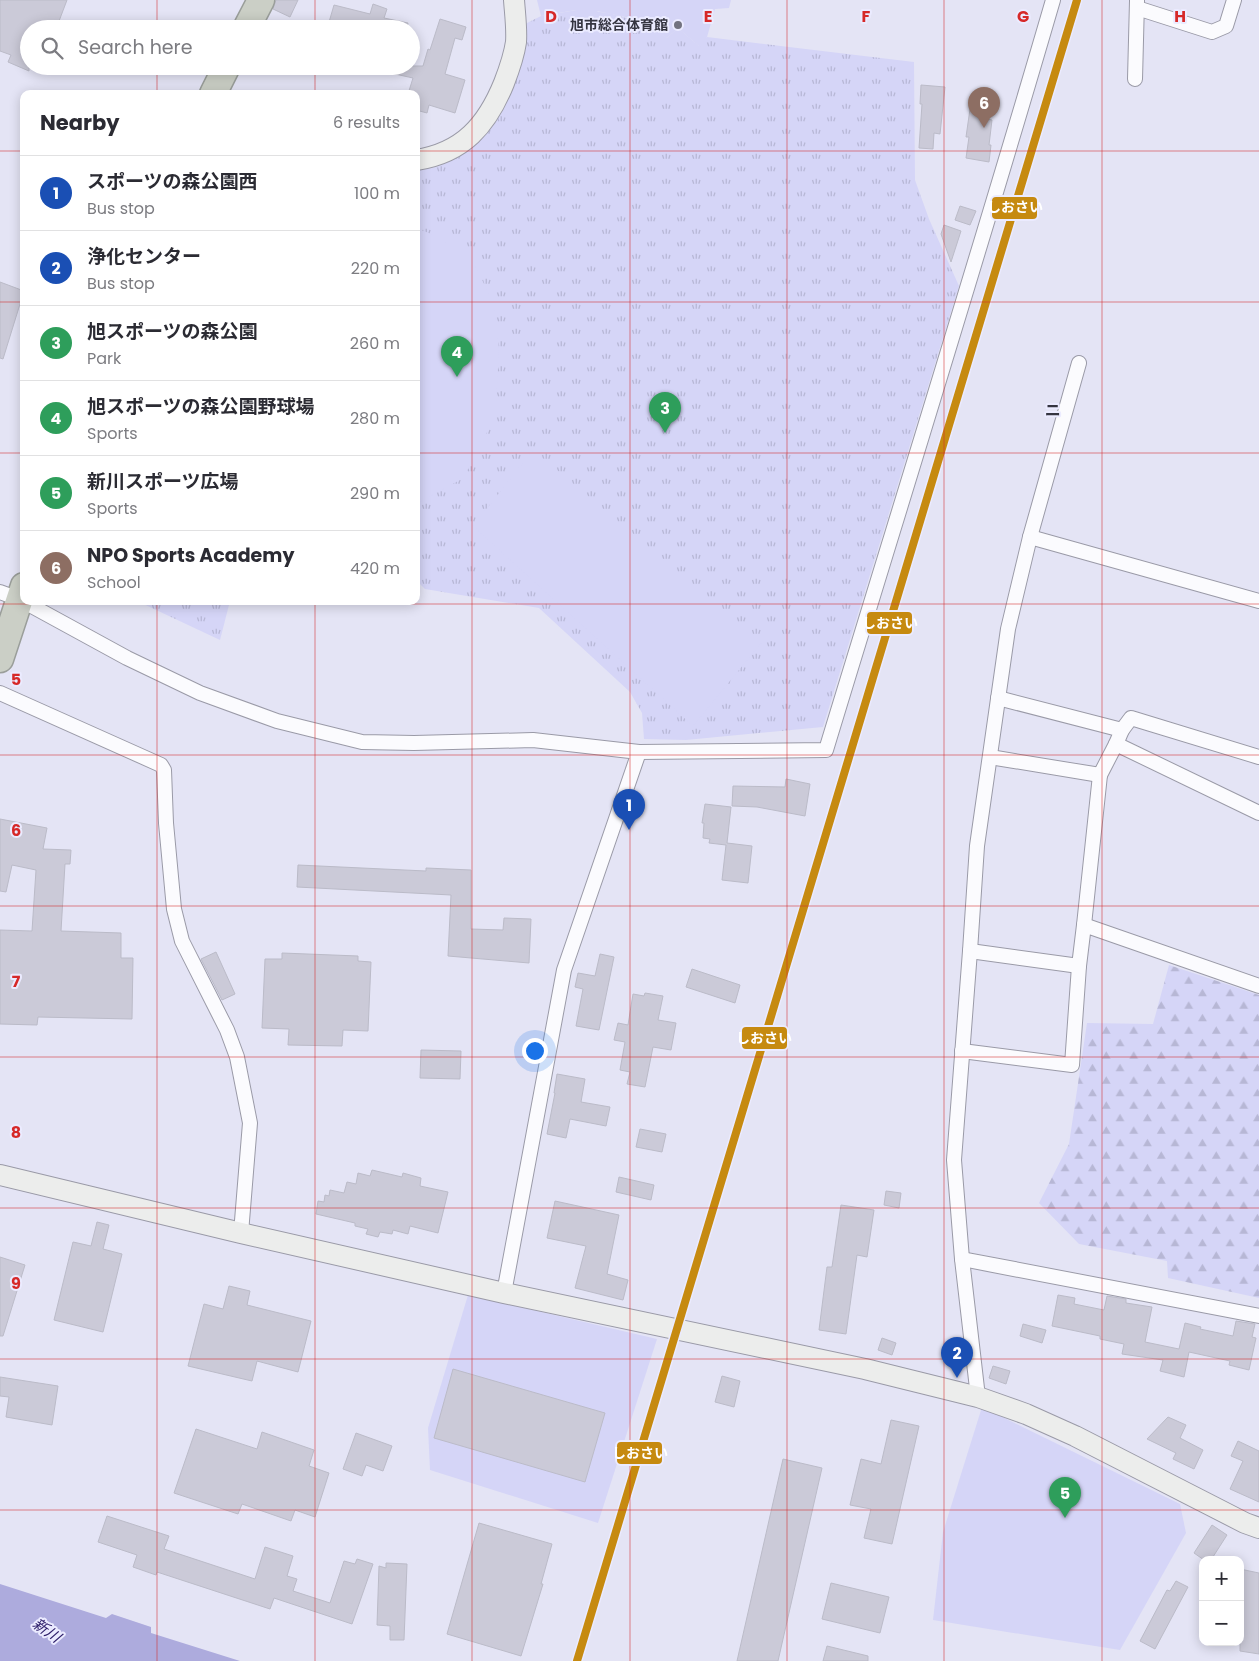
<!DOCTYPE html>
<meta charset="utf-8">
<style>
:root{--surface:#fff;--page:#f2f2f3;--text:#2b2b33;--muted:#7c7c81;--line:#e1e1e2;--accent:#7c3aed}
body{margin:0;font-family:Poppins,"Noto Sans JP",sans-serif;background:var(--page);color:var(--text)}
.controls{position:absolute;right:15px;bottom:15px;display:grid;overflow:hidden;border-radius:10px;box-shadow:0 2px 12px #0003}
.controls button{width:45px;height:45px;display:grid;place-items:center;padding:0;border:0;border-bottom:1px solid var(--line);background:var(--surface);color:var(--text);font:25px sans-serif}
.you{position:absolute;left:534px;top:1050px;width:18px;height:18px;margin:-12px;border:4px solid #fff;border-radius:50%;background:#1a73e8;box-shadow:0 0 0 8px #1a73e833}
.badge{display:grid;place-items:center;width:32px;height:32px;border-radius:50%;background:var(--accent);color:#fff;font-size:16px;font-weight:700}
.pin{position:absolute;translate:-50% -41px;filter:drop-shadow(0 1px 2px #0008)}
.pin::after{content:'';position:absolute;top:26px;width:18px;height:15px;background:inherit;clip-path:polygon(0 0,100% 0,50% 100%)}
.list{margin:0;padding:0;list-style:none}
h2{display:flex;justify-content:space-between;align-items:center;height:65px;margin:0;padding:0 20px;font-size:21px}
h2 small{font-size:16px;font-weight:400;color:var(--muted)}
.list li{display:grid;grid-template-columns:32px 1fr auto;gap:15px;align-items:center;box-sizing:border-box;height:75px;padding:0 20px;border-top:1px solid var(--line)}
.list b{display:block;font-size:19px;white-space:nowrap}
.list p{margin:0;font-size:16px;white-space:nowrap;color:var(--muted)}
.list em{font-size:16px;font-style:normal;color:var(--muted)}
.icon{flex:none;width:28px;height:28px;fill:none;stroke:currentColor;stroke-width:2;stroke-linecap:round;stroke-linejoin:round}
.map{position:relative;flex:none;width:1259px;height:1661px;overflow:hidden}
.search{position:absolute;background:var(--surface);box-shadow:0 2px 12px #0003;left:20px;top:20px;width:400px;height:55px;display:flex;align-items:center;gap:12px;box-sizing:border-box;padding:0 18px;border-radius:28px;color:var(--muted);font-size:19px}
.panel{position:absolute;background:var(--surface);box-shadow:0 2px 12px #0003;left:20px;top:90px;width:400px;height:515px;border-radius:10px}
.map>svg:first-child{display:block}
.forest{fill:url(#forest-firs)}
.park{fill:url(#park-tufts)}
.garden{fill:#d5d5f7}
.water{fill:#adabdd}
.building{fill:#cbcad8;stroke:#bbbbc8}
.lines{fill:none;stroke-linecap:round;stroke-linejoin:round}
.street-casing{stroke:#9a9aa7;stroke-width:16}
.secondary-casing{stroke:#9a9aa7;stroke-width:22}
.highway-casing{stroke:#9a9e9a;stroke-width:29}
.street{stroke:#fbfbfe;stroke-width:14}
.secondary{stroke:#ecedec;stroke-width:20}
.highway{stroke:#cbcfc6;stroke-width:26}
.rail-1-casing{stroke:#ebebff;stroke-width:11}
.rail-1{stroke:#c68a10;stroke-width:8}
.grid{fill:none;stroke:#d62828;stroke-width:1;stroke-opacity:0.55}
.poi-dot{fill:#72727f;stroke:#ebebff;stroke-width:2}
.labels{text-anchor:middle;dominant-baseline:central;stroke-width:4;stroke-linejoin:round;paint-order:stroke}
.poi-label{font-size:14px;font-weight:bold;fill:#343440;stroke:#ebebff;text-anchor:end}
.water-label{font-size:15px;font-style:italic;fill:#2f206b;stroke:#ebebff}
.quarter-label{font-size:16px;font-weight:bold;fill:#343440;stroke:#ebebff}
.grid-label{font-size:16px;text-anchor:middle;font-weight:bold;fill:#d62828;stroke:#ebebff;stroke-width:4;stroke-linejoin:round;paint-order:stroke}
.line-badge{stroke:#ebebff;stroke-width:2}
.badge-label{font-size:14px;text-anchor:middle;font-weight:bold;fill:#fff}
</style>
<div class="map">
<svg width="1259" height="1661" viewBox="0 0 1259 1661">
<defs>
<pattern id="forest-firs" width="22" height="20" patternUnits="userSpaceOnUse" patternTransform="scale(1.25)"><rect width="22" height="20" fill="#d5d5f7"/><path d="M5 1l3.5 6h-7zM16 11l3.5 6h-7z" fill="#b7b7d5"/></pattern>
<pattern id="park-tufts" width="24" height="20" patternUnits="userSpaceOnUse" patternTransform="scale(1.25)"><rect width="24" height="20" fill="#d5d5f7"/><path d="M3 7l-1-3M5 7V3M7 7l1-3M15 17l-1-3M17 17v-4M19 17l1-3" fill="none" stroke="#b7b7d5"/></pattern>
</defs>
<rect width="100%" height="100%" fill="#e4e4f5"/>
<polygon class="forest" points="1169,965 1259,995 1259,1298 1168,1278 1167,1261 1079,1244 1039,1203 1069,1144 1087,1023 1153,1024"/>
<g class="park">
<path d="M 577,10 C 612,11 638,19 667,38 L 678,28 L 699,46 L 707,37 L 914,62 L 915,180 L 929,219 L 959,286 L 823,727 L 686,740 L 644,739 L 642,713 L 630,692 L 539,608 L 425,589 L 416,580 L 416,171 C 424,169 432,169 439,166 C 502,142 519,85 527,23 L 541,16 Z"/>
<polygon points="137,601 230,601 220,640"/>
</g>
<g class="garden">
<path d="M 537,0 L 731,0 L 729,8 L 715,9 L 707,37 L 700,47 L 678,28 L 667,38 L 630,18 L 597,11 L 600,17 C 592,23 579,26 571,17 L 576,10 L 541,16 Z"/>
<polygon points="416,228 439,237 475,265 494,305 499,349 496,405 480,453 460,480 416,504"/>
<polygon points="533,450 762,642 693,726 473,526"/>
<polygon points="468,1295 657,1339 598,1523 430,1470 428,1428"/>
<polygon points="982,1407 1180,1504 1186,1533 1120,1650 933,1620 943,1532"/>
</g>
<polygon class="water" points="0,1584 106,1618 112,1614 151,1627 151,1633 240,1661 0,1661"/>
<g class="building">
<polygon points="0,0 67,0 56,29 29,29 29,71 8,62 11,55 0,51"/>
<polygon points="276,0 298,0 290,17 273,9"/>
<polygon points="373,4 387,9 384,18 408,23 407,29 327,29 334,5 370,14"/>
<polygon points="440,19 466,27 462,40 455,38 445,74 465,80 455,113 429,105 427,113 416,110 416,94 408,94 413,78 386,72 386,66 423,66 428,49 430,50"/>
<polygon points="921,85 945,87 940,134 934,133 933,149 919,148 922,104 920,104"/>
<polygon points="970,109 983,111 982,118 992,120 989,145 991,145 989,162 966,158 969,137 966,137"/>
<polygon points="960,206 976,211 970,225 955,220"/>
<polygon points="944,225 961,231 951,262 941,234"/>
<polygon points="0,282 24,291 3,359 0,358"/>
<polygon points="786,779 810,784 805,816 757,807 732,806 733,786 785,787"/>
<polygon points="705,804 731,807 727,843 752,846 748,883 722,880 726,845 709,843 710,839 703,838 704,823 702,823"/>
<polygon points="0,819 47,828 43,849 71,850 70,864 65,864 61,931 121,933 121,958 133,958 132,1019 38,1017 37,1025 0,1024 0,930 32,931 36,870 12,865 6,892 0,891"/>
<polygon points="298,865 426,871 426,868 471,870 471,929 503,930 504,918 531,919 529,963 448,956 451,895 297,887"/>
<polygon points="216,952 235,994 222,1000 201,959"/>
<polygon points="282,953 358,956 358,961 371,962 368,1031 343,1030 342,1046 288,1045 289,1029 262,1028 265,959 282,959"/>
<polygon points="600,954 614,957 599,1030 576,1026 583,989 575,987 578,973 595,976"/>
<polygon points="692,969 740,985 735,1003 686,987"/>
<polygon points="645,993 663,996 658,1020 676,1023 671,1050 653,1047 645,1087 627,1084 630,1072 620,1070 625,1042 614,1040 618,1023 628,1025 633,994 644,996"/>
<polygon points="421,1050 461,1051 460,1079 420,1078"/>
<polygon points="557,1074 585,1079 581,1102 610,1107 606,1126 570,1119 566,1138 547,1134 555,1093 554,1093"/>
<polygon points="640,1129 666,1134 662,1152 636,1147"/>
<polygon points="372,1170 402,1177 403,1173 421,1178 420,1186 448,1192 438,1233 410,1226 408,1234 393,1230 392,1234 380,1232 378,1237 366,1234 368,1229 355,1226 355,1223 316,1214 318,1201 324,1202 325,1195 329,1196 330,1190 344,1193 347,1182 356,1184 358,1173 370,1176"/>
<polygon points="619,1177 654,1185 651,1200 616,1192"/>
<polygon points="886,1191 901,1193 899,1208 884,1205"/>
<polygon points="555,1201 619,1215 607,1274 628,1280 623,1300 575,1288 586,1246 547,1238"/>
<polygon points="841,1205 874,1210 867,1257 857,1255 846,1334 819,1330 827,1267 832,1267"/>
<polygon points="97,1222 109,1225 103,1249 122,1254 103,1332 54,1320 73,1242 91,1246"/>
<polygon points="0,1257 25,1265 3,1336 0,1336"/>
<polygon points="229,1286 250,1291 247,1305 311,1321 298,1372 257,1361 252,1381 188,1366 204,1304 223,1309"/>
<polygon points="1058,1295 1075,1298 1074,1304 1104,1310 1107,1296 1126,1299 1126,1303 1152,1307 1145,1342 1179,1349 1185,1323 1201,1327 1200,1329 1233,1336 1236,1321 1255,1324 1252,1337 1256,1338 1249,1370 1229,1365 1230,1361 1189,1352 1184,1377 1160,1371 1163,1360 1122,1354 1124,1344 1100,1339 1100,1336 1052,1326"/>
<polygon points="1023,1324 1046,1330 1042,1343 1020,1336"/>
<polygon points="882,1338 896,1343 892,1355 878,1350"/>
<polygon points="993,1366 1010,1371 1006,1384 989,1378"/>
<polygon points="453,1369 605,1413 585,1482 434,1438"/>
<polygon points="722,1376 740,1381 734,1407 715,1402"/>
<polygon points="0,1377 58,1386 52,1425 6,1417 9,1397 0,1396"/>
<polygon points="1168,1417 1186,1425 1180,1438 1203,1450 1194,1469 1173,1459 1176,1453 1147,1439"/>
<polygon points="891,1420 919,1426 892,1544 864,1538 871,1509 850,1505 861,1459 881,1464"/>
<polygon points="196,1429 257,1449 262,1432 314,1450 309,1466 329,1473 315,1517 295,1510 291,1521 242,1504 238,1514 174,1493"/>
<polygon points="356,1433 392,1446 383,1471 366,1465 362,1476 343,1469"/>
<polygon points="1238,1441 1259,1451 1259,1502 1230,1489 1243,1461 1231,1456"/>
<polygon points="783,1459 822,1468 778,1661 737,1661"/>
<polygon points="107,1516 169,1536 164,1549 255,1579 265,1547 293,1556 287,1576 297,1579 293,1591 330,1603 344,1561 355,1564 357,1559 373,1564 352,1624 274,1598 270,1609 157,1572 156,1575 133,1567 137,1555 98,1542"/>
<polygon points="479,1523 552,1544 541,1584 543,1584 521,1656 447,1634"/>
<polygon points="1212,1525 1227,1535 1211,1560 1204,1560 1194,1553"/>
<polygon points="386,1563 407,1564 404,1640 390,1640 390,1626 377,1625 379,1566 386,1568"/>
<polygon points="1240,1569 1259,1573 1259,1654 1240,1651"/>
<polygon points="1176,1581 1188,1587 1155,1649 1140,1641 1167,1590 1170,1591"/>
<polygon points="831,1583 889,1597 880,1633 822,1619"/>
<polygon points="827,1646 868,1656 868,1661 823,1661"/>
</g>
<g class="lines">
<g class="street-casing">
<g id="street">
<polyline points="1137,8 1212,32 1226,26 1234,0"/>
<polyline points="1135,79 1137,1"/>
<polyline points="1030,537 1259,601"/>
<path d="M 0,592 L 19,599 L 127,658 L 200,693 L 277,721 L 362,742 L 414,743 L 533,740 L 639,752 L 826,750 C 902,500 980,251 1053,0"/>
<polyline points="0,693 161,765 164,770 166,823 174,909 182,941 227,1030 237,1057 250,1123 241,1233"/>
<polyline points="998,698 1122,730 1116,744 1259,813"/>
<polyline points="1122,730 1131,718 1259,757"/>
<polyline points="990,757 1100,775 1116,744"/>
<polyline points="1084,925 1100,775"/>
<polyline points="970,951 1079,966"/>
<polyline points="962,1051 1072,1065 1079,966 1084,925 1259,986"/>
<polyline points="962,1259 1259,1316"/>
<polyline points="504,1293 564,970 639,752"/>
<polyline points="978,1397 962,1259 954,1160 970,951 977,846 1008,629 1030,537 1079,363"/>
</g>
</g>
<g class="secondary-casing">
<g id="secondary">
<path d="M 416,160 C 463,153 487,125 504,83 C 509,70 514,56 516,42 C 517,29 515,14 514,0"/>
<polyline points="0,1175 241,1233 504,1293 865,1369 978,1397 1026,1414 1075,1436 1245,1523 1259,1528"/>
</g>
</g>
<g class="highway-casing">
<g id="highway">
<polyline points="246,29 261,0"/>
<polyline points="213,94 227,66"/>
<polyline points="0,659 24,586"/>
</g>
</g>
<use href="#street" class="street"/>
<use href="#secondary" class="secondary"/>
<use href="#highway" class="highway"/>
<g class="rail-1-casing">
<polyline id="rail-1" points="577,1661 1077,0"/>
</g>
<use href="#rail-1" class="rail-1"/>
</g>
<path class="grid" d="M 157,0 L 157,29M 315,0 L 315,29M 472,0 L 472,1661M 630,0 L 630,1661M 787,0 L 787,1661M 944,0 L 944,1661M 1102,0 L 1102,1661M 157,66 L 157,94M 315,66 L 315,94M 0,151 L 24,151M 416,151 L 1259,151M 0,302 L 24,302M 416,302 L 1259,302M 0,453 L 24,453M 416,453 L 1259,453M 157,601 L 157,1661M 315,601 L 315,1661M 0,604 L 1259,604M 0,755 L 1259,755M 0,906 L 1259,906M 0,1057 L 1259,1057M 0,1208 L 1259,1208M 0,1359 L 1259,1359M 0,1510 L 1259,1510"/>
<circle class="poi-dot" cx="678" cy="25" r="5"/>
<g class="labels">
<g class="poi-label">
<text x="668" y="25">旭市総合体育館</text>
</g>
<g class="water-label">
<text transform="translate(47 1630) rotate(35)">新川</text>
</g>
<g class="quarter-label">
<text x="1053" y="410">ニ</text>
</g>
</g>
<g class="grid-label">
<text x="551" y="22">D</text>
<text x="708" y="22">E</text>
<text x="866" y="22">F</text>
<text x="1023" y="22">G</text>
<text x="1180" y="22">H</text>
<text x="16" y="685">5</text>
<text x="16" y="836">6</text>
<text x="16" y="987">7</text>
<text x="16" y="1138">8</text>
<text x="16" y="1289">9</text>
</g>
<g class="line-badge">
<rect x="991" y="196" width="47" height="24" rx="5" fill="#c68a10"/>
<rect x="866" y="611" width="47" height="24" rx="5" fill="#c68a10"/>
<rect x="741" y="1026" width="47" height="24" rx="5" fill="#c68a10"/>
<rect x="616" y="1441" width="47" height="24" rx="5" fill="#c68a10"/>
</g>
<g class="badge-label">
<text x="1015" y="212">しおさい</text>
<text x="890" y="628">しおさい</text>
<text x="764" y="1043">しおさい</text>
<text x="640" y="1458">しおさい</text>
</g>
</svg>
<div class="controls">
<button>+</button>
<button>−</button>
</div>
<div class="you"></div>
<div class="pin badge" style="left:629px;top:830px;background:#1a4fb4">1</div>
<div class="pin badge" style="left:957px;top:1378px;background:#1a4fb4">2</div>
<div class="pin badge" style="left:665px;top:433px;background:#2e9e5b">3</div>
<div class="pin badge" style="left:457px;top:377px;background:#2e9e5b">4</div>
<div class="pin badge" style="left:1065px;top:1518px;background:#2e9e5b">5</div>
<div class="pin badge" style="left:984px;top:128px;background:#8d6e63">6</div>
<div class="search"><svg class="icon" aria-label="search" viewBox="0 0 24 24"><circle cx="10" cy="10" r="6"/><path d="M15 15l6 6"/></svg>Search here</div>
<section class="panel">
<h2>Nearby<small>6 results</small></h2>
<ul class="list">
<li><span class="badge" style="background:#1a4fb4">1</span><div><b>スポーツの森公園西</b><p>Bus stop</p></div><em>100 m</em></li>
<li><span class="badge" style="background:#1a4fb4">2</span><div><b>浄化センター</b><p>Bus stop</p></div><em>220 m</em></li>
<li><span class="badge" style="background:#2e9e5b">3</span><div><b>旭スポーツの森公園</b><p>Park</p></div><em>260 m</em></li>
<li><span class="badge" style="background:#2e9e5b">4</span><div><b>旭スポーツの森公園野球場</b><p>Sports</p></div><em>280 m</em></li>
<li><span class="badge" style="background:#2e9e5b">5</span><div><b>新川スポーツ広場</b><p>Sports</p></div><em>290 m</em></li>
<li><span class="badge" style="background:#8d6e63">6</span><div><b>NPO Sports Academy</b><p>School</p></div><em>420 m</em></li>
</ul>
</section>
</div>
